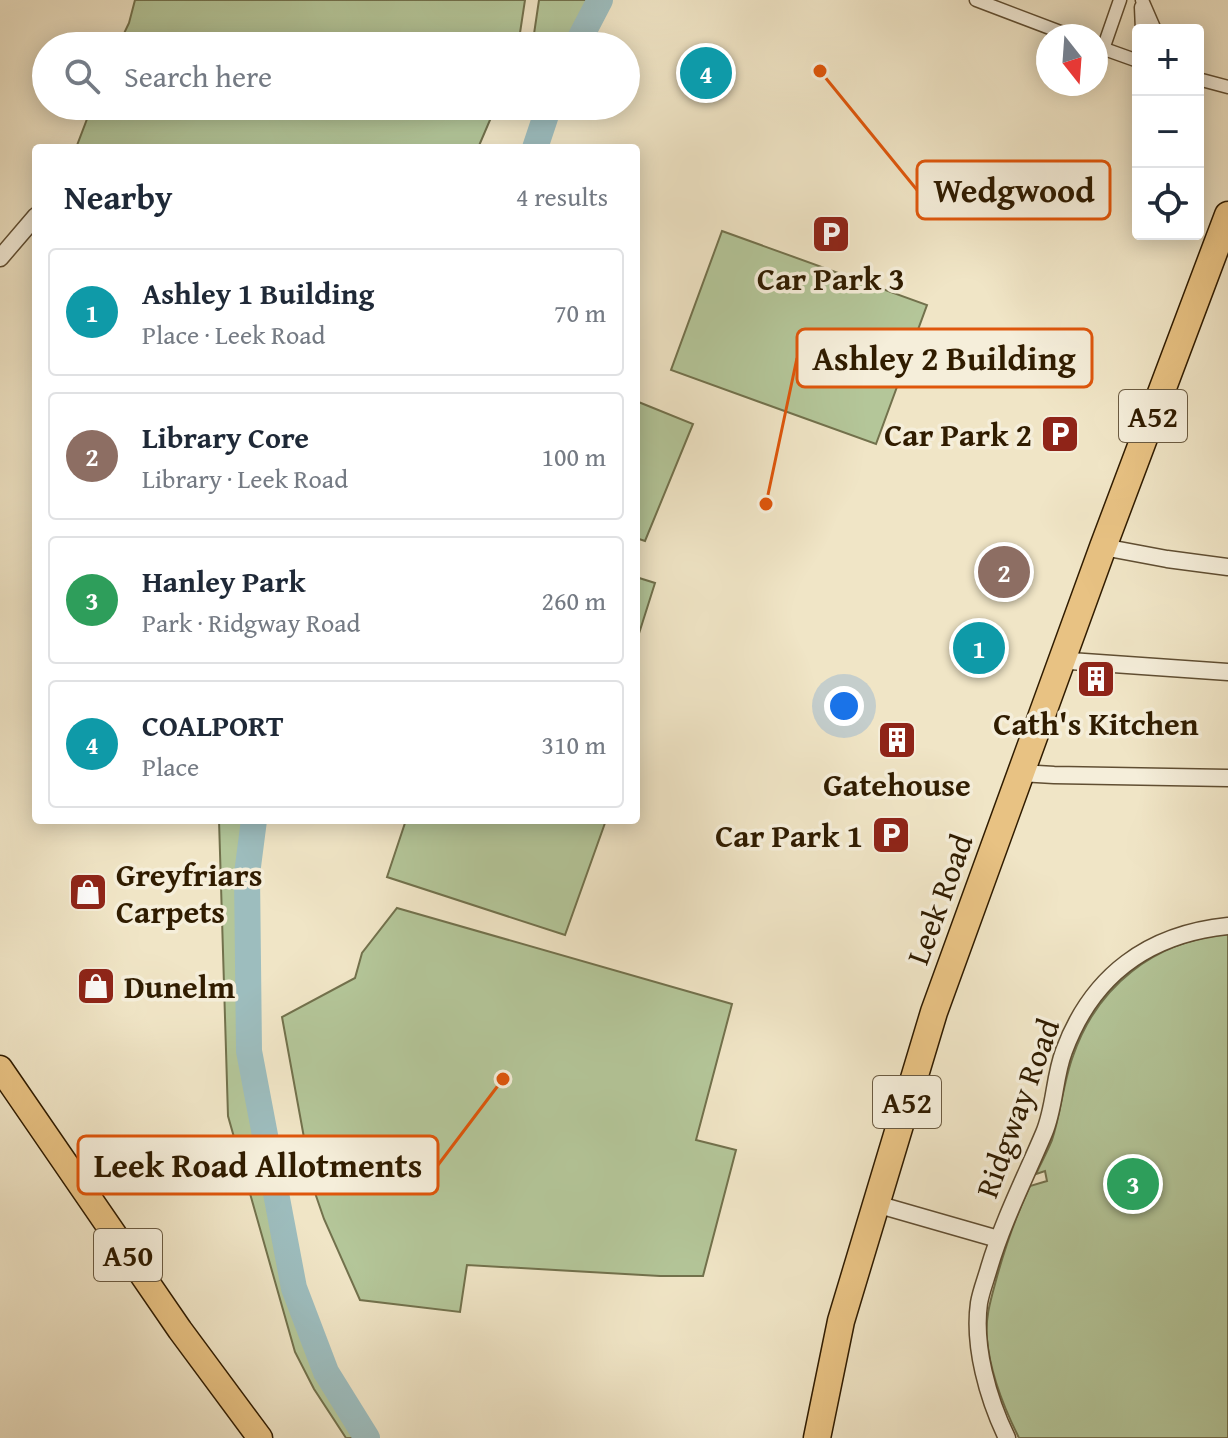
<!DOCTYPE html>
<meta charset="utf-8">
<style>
:root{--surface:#fff;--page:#f2f2f3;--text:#1f2937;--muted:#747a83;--line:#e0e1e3;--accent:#7c3aed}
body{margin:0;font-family:"Gentium Book Plus",serif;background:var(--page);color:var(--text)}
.controls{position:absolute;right:24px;top:24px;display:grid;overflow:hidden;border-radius:8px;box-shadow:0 4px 20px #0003}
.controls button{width:72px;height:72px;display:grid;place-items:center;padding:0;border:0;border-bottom:2px solid var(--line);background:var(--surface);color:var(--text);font:40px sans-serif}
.compass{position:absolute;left:1036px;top:24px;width:72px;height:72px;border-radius:50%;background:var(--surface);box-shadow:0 4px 20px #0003;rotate:163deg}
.you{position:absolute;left:844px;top:706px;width:28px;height:28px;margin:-20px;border:6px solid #fff;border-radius:50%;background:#1a73e8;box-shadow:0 0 0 12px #1a73e833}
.badge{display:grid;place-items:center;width:52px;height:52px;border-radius:50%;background:var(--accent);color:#fff;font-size:26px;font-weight:700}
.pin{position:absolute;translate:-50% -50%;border:4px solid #fff;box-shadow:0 2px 8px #0006}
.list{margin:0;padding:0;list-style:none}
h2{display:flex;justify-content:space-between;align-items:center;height:104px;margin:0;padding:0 32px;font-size:34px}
h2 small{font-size:26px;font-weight:400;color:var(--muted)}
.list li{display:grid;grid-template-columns:52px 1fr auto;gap:24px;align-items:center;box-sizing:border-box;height:128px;margin:0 16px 16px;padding:0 16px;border:2px solid var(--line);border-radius:8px}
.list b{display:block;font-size:30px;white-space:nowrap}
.list p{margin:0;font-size:26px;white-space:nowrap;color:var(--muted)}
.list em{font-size:26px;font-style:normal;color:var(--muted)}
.icon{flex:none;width:44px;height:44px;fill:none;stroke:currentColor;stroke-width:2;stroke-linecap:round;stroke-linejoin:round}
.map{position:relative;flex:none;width:1228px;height:1438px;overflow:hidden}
.search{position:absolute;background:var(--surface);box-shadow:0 4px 20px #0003;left:32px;top:32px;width:608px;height:88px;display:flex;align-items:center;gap:20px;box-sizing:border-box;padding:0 28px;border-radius:44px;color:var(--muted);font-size:30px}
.panel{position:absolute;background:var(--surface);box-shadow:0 4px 20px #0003;left:32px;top:144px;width:608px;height:680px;border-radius:8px}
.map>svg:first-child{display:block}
.green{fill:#b4c699;stroke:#72714c;stroke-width:2}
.water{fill:#9dbdbe;stroke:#717d72;stroke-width:2}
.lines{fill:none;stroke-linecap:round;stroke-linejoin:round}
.river{stroke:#9dbdbe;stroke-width:26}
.pedestrian-casing{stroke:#604e32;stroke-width:15}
.minor-casing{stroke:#604e32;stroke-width:19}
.primary-casing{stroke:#301c00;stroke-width:27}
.trunk-casing{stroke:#301c00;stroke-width:29}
.pedestrian{stroke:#f5eeda;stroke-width:12}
.minor{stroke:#f5eeda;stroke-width:16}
.primary{stroke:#e8c283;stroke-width:24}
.trunk{stroke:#e8c283;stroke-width:26}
.labels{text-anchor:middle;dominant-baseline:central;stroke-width:7;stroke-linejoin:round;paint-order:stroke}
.shield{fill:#f5eeda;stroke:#6b5b41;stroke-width:2}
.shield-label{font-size:30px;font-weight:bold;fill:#301c00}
.poi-label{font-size:32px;font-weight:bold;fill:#301c00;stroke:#f5eeda}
.street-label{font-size:32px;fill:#301c00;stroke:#f5eeda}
.leader{fill:none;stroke:#df560b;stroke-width:3}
.callout-dot{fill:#df560b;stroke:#f5eeda;stroke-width:3}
.callout{fill:#f5eeda;stroke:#df560b;stroke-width:3}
.callout-label{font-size:34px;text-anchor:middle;font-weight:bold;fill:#301c00}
</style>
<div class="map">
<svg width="1228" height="1438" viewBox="0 0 1228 1438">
<rect width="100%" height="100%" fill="#f0e5c6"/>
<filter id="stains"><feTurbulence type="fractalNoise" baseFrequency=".0025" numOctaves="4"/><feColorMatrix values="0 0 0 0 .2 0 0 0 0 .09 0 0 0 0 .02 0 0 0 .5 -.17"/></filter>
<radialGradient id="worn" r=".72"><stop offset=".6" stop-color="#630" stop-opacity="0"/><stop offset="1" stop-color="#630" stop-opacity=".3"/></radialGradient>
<g class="green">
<polygon points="135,0 525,0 518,46 118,46 129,23"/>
<polygon points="539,0 594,0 573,46 530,46 534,34"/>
<polygon points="92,106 496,106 478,148 76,148"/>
<polygon points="722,231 927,305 876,444 671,370"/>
<polygon points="636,401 693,424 645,541 636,538"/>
<polygon points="636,577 655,583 636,643"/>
<path d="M 219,820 L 246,820 C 236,919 233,1020 251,1118 C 256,1150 266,1182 273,1214 C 283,1263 293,1314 314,1360 C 327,1388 347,1412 363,1438 L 346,1438 L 314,1389 L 295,1352 L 228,1116 Z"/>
<polygon points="406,820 594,820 605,823 565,935 387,877"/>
<polygon points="397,908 732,1004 696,1140 736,1150 703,1276 660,1276 467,1265 460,1312 360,1300 324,1219 313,1187 282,1017 355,978 362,953"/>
<path d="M 1228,934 L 1228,1438 L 1019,1438 C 1004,1408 990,1373 987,1339 C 985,1320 990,1302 995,1284 C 1004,1250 1015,1218 1030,1186 L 1047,1181 L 1045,1171 L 1036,1174 C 1041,1163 1047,1152 1052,1140 C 1061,1113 1063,1083 1073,1056 C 1097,986 1154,941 1228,934 Z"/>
</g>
<polygon class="water" points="594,0 607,0 583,41 574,37"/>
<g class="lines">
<g class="river">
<polyline points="576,46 600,0"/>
<polyline points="535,148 549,106"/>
<polyline points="254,820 247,874 249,1051 294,1288 326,1372 367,1438"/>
</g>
<g class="pedestrian-casing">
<g id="pedestrian">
<polyline points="976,0 1071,36"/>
<polyline points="1142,0 1155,30"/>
<polyline points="1141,7 1142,30"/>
<polyline points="1096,46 1138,61"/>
<polyline points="1103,49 1120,0"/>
<polyline points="1198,79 1228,87"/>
</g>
</g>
<g class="minor-casing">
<g id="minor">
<polyline points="0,258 36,216"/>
<polyline points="1103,547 1167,559 1228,567"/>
<polyline points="1064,659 1070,661 1228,672"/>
<polyline points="1020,773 1054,775 1228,778"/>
<polyline points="876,1204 998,1239"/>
<path d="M 1007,1438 C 988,1399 973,1346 979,1303 C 981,1291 986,1279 989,1268 C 1003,1221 1025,1178 1044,1133 C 1055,1107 1054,1077 1064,1051 C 1092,975 1149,934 1228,926"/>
</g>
</g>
<g class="primary-casing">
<polyline id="primary" points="0,1068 180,1330 260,1438"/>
</g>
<g class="trunk-casing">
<polyline id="trunk" points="817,1438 841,1321 934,1012 1103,547 1228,215"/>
</g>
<use href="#pedestrian" class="pedestrian"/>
<use href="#minor" class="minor"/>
<use href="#primary" class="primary"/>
<use href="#trunk" class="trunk"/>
</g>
<defs>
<g id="parking-square" transform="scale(2)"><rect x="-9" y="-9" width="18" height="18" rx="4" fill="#8f2418" stroke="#f5eeda"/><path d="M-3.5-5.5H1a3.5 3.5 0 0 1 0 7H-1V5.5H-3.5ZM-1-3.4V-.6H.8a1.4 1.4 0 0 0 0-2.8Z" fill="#fff"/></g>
<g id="building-square" transform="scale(2)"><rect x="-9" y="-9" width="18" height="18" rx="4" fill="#8f2418" stroke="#f5eeda"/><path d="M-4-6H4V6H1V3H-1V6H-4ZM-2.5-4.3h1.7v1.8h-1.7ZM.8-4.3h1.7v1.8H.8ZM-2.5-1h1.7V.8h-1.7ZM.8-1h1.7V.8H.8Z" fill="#fff"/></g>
<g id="shop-square" transform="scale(2)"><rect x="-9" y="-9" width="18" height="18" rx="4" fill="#8f2418" stroke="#f5eeda"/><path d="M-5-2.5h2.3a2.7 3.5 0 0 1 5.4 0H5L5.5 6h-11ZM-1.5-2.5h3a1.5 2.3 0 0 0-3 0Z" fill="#fff"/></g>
</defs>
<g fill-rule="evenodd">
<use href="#parking-square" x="831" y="234"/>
<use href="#parking-square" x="1060" y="434"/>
<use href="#building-square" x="1096" y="679"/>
<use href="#building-square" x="897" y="740"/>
<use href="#parking-square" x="891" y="835"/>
<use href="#shop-square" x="88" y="892"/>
<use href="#shop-square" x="96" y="986"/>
</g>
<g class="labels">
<g class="shield">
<rect x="1119" y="390" width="68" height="52" rx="6"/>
<rect x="873" y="1076" width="68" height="52" rx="6"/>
<rect x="94" y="1229" width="68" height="52" rx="6"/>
</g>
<g class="shield-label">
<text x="1153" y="416">A52</text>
<text x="907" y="1102">A52</text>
<text x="128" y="1255">A50</text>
</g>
<g class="poi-label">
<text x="831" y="278">Car Park 3</text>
<text x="1032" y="434" text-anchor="end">Car Park 2</text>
<text x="1096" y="723">Cath's Kitchen</text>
<text x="897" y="784">Gatehouse</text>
<text x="863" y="835" text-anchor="end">Car Park 1</text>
<text x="116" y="874" text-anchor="start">Greyfriars<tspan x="116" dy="37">Carpets</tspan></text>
<text x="124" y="986" text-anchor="start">Dunelm</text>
</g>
<g class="street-label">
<text transform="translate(939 899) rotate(-70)">Leek Road</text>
<text transform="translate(1017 1108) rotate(-70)">Ridgway Road</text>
</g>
</g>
<path class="leader" d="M820 71L917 190M766 504L797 358M503 1079L438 1165"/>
<g class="callout-dot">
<circle cx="820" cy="71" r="8"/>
<circle cx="766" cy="504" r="8"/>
<circle cx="503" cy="1079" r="8"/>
</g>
<g class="callout">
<rect x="917" y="161" width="193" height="58" rx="8"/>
<rect x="797" y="329" width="295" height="58" rx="8"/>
<rect x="78" y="1136" width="360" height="58" rx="8"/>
</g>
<g class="callout-label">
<text x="1014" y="202">Wedgwood</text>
<text x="944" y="370">Ashley 2 Building</text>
<text x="258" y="1177">Leek Road Allotments</text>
</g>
<rect width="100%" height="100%" filter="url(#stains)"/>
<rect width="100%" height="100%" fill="url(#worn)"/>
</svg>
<div class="controls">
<button>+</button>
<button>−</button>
<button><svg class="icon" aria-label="locate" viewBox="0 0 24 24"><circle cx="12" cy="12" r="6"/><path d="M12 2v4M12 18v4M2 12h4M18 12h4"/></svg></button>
</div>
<svg class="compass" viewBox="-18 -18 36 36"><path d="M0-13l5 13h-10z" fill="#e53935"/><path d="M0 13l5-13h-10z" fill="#747a83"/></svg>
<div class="you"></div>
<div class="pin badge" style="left:979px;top:648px;background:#0f9aa8">1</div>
<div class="pin badge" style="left:1004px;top:572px;background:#8d6e63">2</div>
<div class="pin badge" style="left:1133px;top:1184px;background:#2e9e5b">3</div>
<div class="pin badge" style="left:706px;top:73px;background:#0f9aa8">4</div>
<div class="search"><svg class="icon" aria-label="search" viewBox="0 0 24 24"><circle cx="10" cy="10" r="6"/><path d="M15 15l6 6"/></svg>Search here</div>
<section class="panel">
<h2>Nearby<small>4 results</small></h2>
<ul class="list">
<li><span class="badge" style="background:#0f9aa8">1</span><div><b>Ashley 1 Building</b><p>Place · Leek Road</p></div><em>70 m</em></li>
<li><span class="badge" style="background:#8d6e63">2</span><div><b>Library Core</b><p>Library · Leek Road</p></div><em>100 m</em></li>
<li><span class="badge" style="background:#2e9e5b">3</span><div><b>Hanley Park</b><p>Park · Ridgway Road</p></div><em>260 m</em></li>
<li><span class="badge" style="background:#0f9aa8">4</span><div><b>COALPORT</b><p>Place</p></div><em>310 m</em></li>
</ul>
</section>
</div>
